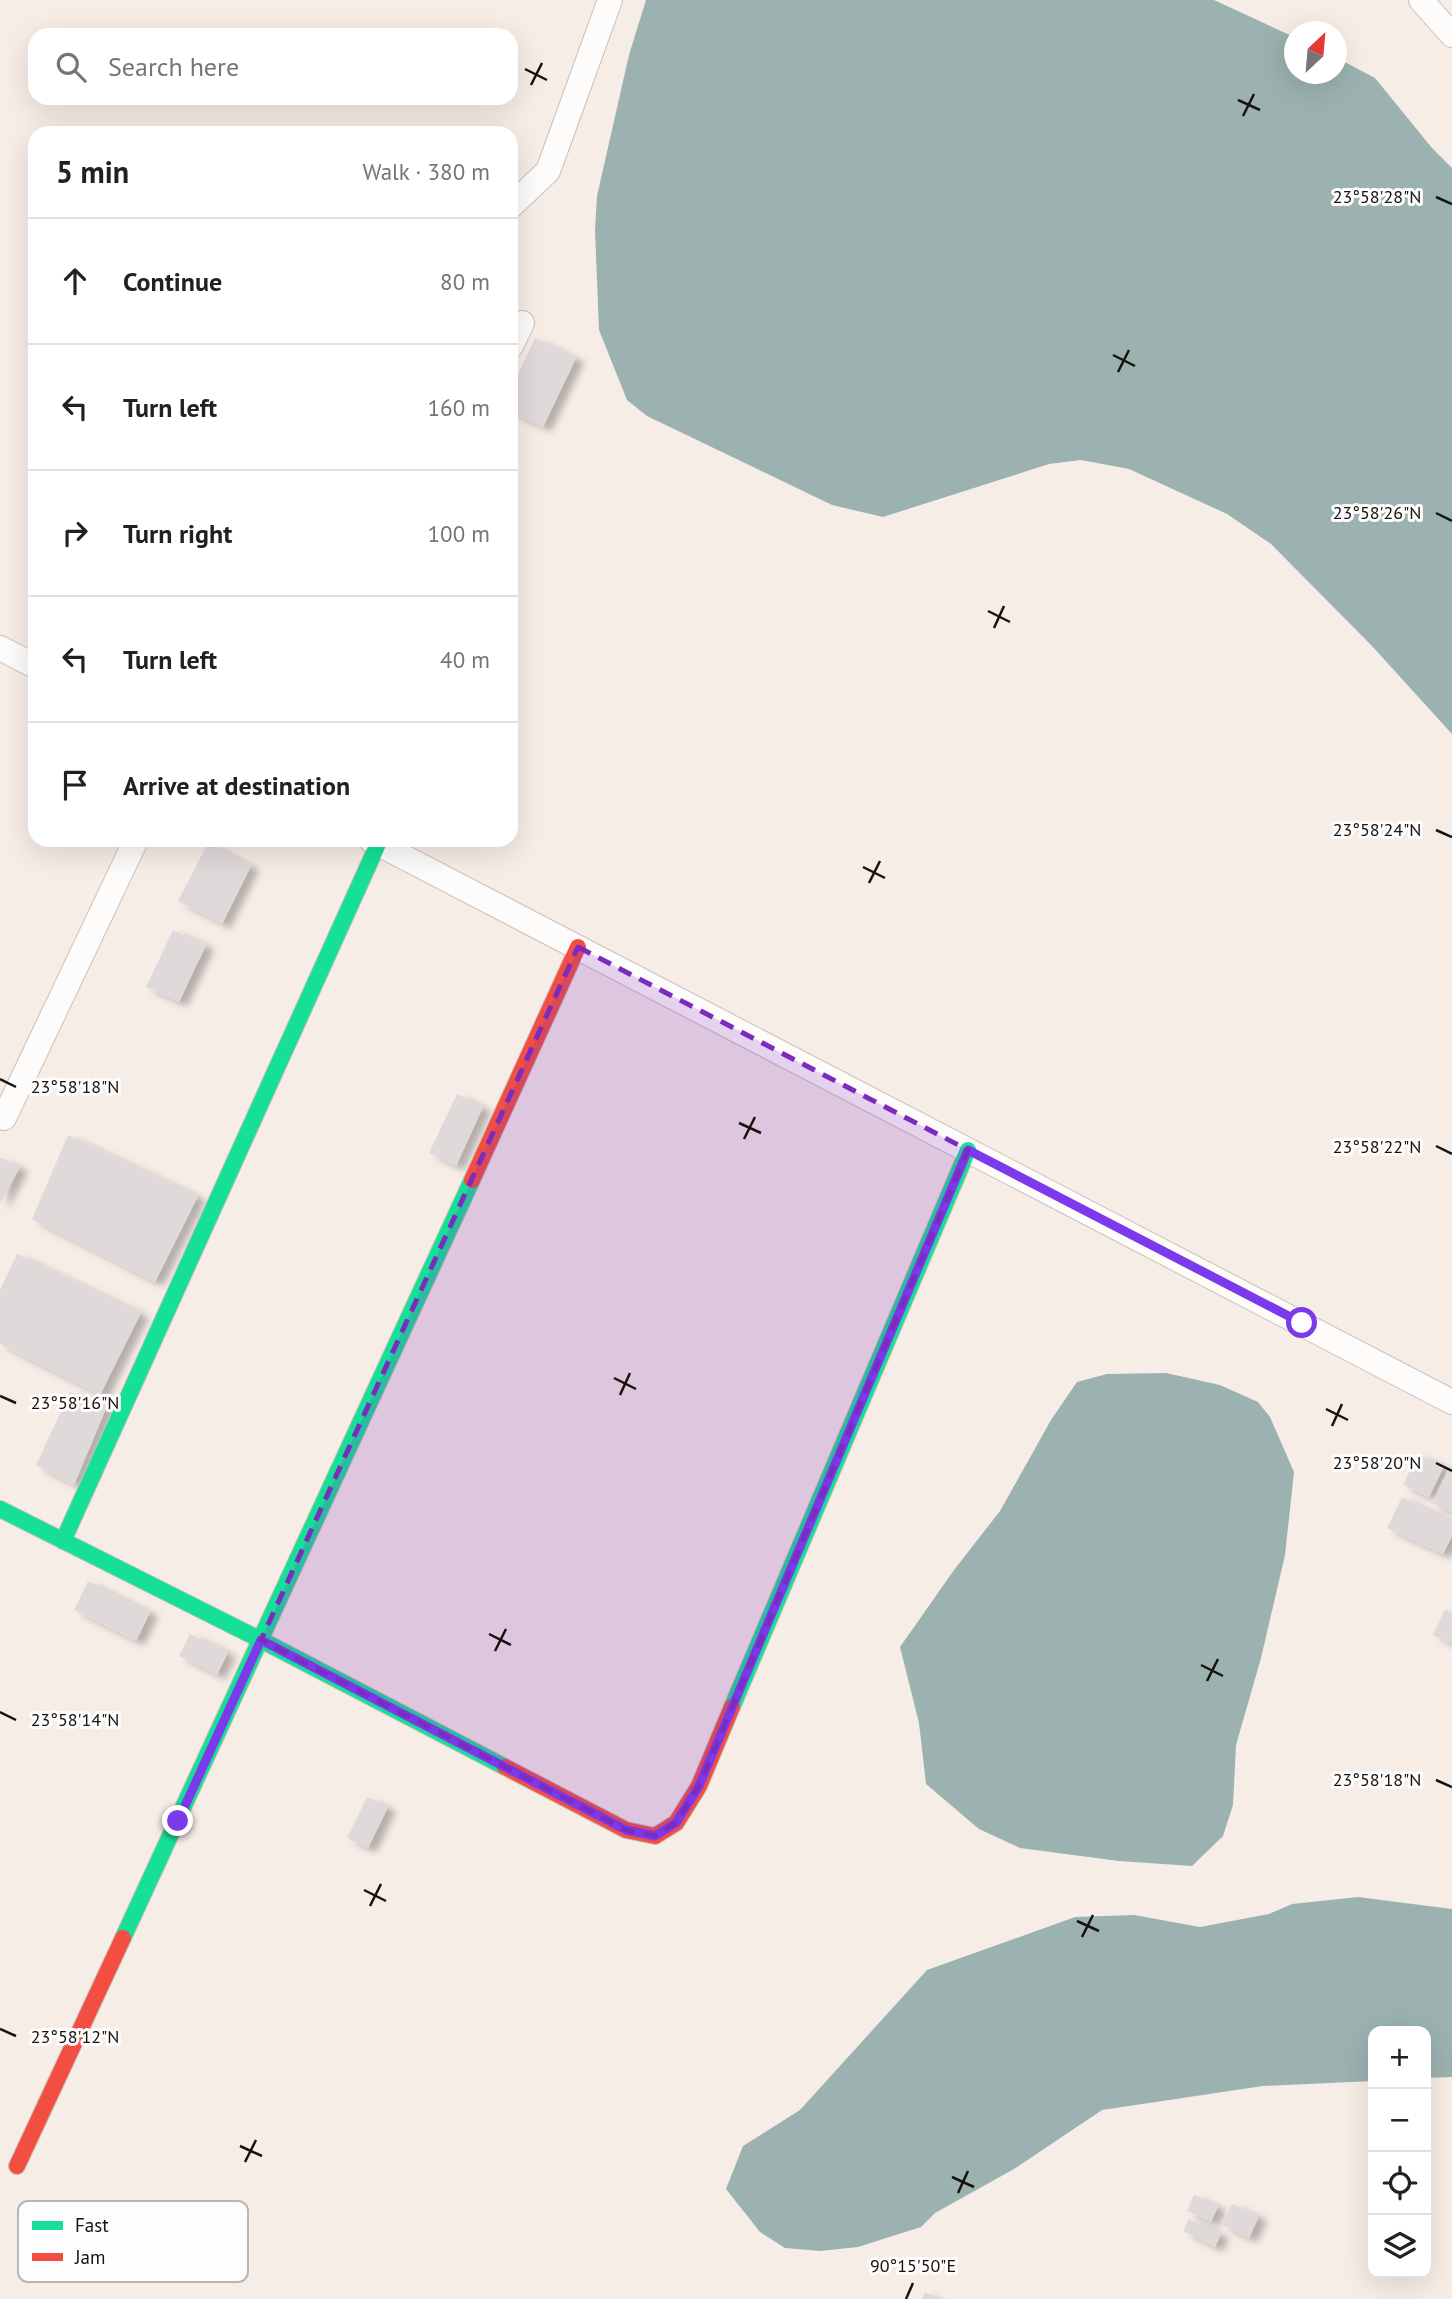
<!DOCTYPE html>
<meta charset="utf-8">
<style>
:root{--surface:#fff;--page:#f2f2f2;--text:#202124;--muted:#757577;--line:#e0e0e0}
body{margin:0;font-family:"PT Sans",sans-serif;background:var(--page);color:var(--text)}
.controls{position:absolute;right:21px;bottom:21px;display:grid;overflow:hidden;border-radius:14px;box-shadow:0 7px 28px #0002}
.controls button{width:63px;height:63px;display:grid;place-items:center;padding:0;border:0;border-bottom:2px solid var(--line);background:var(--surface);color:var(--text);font:35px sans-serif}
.compass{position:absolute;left:1284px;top:21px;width:63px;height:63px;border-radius:50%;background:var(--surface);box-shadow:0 7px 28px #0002;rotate:26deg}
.stop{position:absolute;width:21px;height:21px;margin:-16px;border:5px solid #7c3aed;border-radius:50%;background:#fff}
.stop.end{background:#7c3aed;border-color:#fff;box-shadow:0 2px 7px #0008}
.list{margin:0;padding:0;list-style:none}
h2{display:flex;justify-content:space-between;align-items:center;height:91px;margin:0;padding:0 28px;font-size:30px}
h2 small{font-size:23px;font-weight:400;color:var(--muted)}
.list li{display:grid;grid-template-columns:46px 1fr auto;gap:21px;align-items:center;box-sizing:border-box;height:126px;padding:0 28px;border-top:2px solid var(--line)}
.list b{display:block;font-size:26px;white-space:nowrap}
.list em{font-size:23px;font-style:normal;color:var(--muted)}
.icon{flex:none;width:38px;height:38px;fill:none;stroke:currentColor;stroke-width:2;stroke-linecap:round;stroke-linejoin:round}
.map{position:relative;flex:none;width:1452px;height:2299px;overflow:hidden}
.search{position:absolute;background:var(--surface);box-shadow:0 7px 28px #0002;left:28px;top:28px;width:490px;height:77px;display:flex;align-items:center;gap:18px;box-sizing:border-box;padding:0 24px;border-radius:21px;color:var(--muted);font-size:26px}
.panel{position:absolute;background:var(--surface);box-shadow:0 7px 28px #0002;left:28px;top:126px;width:490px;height:721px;border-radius:21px}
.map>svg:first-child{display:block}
.water{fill:#9bb2b1}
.building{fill:#e0d9da;filter:url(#shadow)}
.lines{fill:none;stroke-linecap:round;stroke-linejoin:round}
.street-casing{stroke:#c8c0ba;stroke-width:26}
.fast-casing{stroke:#c8c0ba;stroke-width:18}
.jam-casing{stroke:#c8c0ba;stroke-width:18}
.street{stroke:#fefcfb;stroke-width:24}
.fast{stroke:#16e098;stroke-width:16}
.jam{stroke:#f24e42;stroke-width:16}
.route{stroke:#7c3aed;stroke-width:9}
.marked{fill:#7b2cbf;fill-opacity:0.2;stroke:#7b2cbf;stroke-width:5;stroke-dasharray:14 9;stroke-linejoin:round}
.ticks{fill:none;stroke:#18110c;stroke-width:2.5}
.key{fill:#fdfdfd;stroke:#b8b6b5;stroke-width:2}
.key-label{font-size:19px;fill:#18110c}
.ticks-label{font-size:18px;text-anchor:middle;fill:#18110c;stroke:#fdfdfd;stroke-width:6;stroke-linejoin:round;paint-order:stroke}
</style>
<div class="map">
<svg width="1452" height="2299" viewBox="0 0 1452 2299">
<defs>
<filter id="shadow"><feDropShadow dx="8" dy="4.5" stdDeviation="3.5" flood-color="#0004"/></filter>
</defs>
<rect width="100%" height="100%" fill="#f7ede7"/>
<g class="water">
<polygon points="646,0 1214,0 1294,37 1294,74 1336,74 1337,58 1375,78 1432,148 1452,168 1452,734 1372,646 1271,544 1227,514 1129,469 1081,460 1049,464 883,517 832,505 647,416 627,400 599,330 595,230 597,196 629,55"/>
<polygon points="1166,1373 1220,1385 1258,1402 1270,1417 1294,1472 1285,1555 1261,1658 1236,1745 1233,1805 1223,1836 1192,1866 1119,1861 1020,1848 979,1829 926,1784 919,1723 900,1647 954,1570 1000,1511 1051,1420 1077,1382 1107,1374"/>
<polygon points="1358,1897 1452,1909 1452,2077 1426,2078 1426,2031 1373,2031 1373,2081 1263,2086 1102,2110 1014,2169 935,2213 921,2227 858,2247 820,2251 785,2248 760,2232 726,2189 743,2146 800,2110 927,1970 1075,1917 1134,1915 1200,1927 1269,1914 1292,1904"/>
</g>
<g class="building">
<polygon points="535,338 576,358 543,427 511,412 511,389"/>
<polygon points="208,843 251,866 222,924 178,901"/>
<polygon points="173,930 206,945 179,1002 146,987"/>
<polygon points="457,1094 483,1107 456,1166 429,1153"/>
<polygon points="68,1135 198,1196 155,1282 32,1219"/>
<polygon points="0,1157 20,1167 0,1204"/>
<polygon points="17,1254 141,1313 100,1395 0,1344 0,1290"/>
<polygon points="70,1392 107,1406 74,1485 36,1465"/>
<polygon points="1418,1454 1444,1466 1429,1497 1403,1485"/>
<polygon points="1448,1470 1452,1472 1452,1513 1432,1503"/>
<polygon points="1402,1497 1452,1522 1452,1536 1443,1554 1387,1528"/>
<polygon points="88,1581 150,1612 136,1641 74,1610"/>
<polygon points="1445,1609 1452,1613 1452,1644 1433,1635"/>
<polygon points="190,1634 228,1652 217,1675 179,1656"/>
<polygon points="367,1797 388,1807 368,1848 347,1838"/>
<polygon points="1194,2195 1218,2206 1211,2222 1187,2211"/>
<polygon points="1232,2204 1259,2216 1249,2238 1222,2225"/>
<polygon points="1189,2219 1221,2234 1215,2247 1183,2231"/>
<polygon points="925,2292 940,2299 922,2299"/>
</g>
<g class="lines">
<g class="street-casing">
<g id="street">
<polyline points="1421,0 1452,35"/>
<polyline points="511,206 548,171 610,0"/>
<polyline points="511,346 522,323"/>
<polyline points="0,648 35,666"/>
<polyline points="371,840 1452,1402"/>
<polyline points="4,1118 136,840"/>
</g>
</g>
<g class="fast-casing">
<g id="fast">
<polyline points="0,1509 261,1640 505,1767"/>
<polyline points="63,1541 378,844"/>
<polyline points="732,1707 968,1150"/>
<polyline points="123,1938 472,1180"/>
</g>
</g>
<g class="jam-casing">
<g id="jam">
<polyline points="472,1180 578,947"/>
<polyline points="505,1767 626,1830 655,1836 676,1823 699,1786 732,1707"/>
<polyline points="17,2166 123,1938"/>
</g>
</g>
<use href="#street" class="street"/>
<use href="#fast" class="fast"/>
<use href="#jam" class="jam"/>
</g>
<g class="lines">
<polyline class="route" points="178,1821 261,1640 626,1830 655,1836 676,1823 699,1786 968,1150 1302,1323"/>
</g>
<path class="marked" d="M 578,947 L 968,1150 L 699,1786 L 676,1823 L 655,1836 L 626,1830 L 261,1640 Z"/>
<path class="ticks" d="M 525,69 L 547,80M 531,85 L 542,63M 1238,100 L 1260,110M 1243,116 L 1254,94M 1436,197 L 1452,204M 1113,355 L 1135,366M 1118,372 L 1129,350M 1436,513 L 1452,521M 988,611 L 1010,622M 994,628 L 1004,606M 1436,830 L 1452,837M 863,867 L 885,878M 869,883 L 880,861M 0,1079 L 16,1087M 739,1123 L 761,1133M 744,1139 L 755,1117M 1436,1146 L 1452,1154M 614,1378 L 636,1389M 620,1395 L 630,1373M 0,1396 L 16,1403M 1326,1409 L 1348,1420M 1332,1426 L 1342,1404M 1436,1463 L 1452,1471M 489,1634 L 511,1645M 495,1651 L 506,1629M 1201,1665 L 1223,1676M 1207,1681 L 1218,1659M 0,1712 L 16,1720M 1436,1780 L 1452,1787M 364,1890 L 386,1901M 370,1906 L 381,1884M 1077,1921 L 1099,1931M 1082,1937 L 1093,1915M 0,2029 L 16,2036M 240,2146 L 262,2156M 245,2162 L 256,2140M 952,2177 L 974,2187M 958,2193 L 968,2171M 906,2299 L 913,2283"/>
<rect x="18" y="2201" width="230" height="81" rx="10" class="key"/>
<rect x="32" y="2221" width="31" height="9" fill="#16e098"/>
<rect x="32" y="2253" width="31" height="8" fill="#f24e42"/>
<g class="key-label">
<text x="75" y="2232">Fast</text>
<text x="75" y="2264">Jam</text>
</g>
<g class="ticks-label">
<text x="1377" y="203">23°58'28"N</text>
<text x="1377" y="519">23°58'26"N</text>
<text x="1377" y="836">23°58'24"N</text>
<text x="75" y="1093">23°58'18"N</text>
<text x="1377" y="1153">23°58'22"N</text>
<text x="75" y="1409">23°58'16"N</text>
<text x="1377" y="1469">23°58'20"N</text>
<text x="75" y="1726">23°58'14"N</text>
<text x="1377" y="1786">23°58'18"N</text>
<text x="75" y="2043">23°58'12"N</text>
<text x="913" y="2272">90°15'50"E</text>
</g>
</svg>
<div class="controls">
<button>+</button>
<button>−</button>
<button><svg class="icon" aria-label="locate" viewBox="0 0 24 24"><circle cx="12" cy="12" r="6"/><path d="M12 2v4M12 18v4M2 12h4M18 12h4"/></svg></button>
<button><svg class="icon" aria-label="layers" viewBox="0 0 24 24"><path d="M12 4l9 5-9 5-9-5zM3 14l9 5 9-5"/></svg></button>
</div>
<svg class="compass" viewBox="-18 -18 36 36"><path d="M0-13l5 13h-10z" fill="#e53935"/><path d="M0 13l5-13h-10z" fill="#757577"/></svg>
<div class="stop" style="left:1302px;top:1323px"></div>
<div class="stop end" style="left:178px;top:1821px"></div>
<div class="search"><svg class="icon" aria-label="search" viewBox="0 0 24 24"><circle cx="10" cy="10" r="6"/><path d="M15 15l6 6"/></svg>Search here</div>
<section class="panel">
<h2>5 min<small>Walk · 380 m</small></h2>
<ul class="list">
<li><svg class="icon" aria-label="ahead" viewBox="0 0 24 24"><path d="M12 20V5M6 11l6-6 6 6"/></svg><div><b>Continue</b></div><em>80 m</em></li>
<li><svg class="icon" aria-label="left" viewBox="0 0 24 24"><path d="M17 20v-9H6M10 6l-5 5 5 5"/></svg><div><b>Turn left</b></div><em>160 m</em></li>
<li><svg class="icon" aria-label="right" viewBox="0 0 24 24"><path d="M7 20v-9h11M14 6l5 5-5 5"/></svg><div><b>Turn right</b></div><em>100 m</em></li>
<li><svg class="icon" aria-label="left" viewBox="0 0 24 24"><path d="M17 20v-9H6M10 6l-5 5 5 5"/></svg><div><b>Turn left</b></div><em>40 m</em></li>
<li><svg class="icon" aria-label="arrive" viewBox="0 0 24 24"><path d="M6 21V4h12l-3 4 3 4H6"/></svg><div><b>Arrive at destination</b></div></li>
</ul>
</section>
</div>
